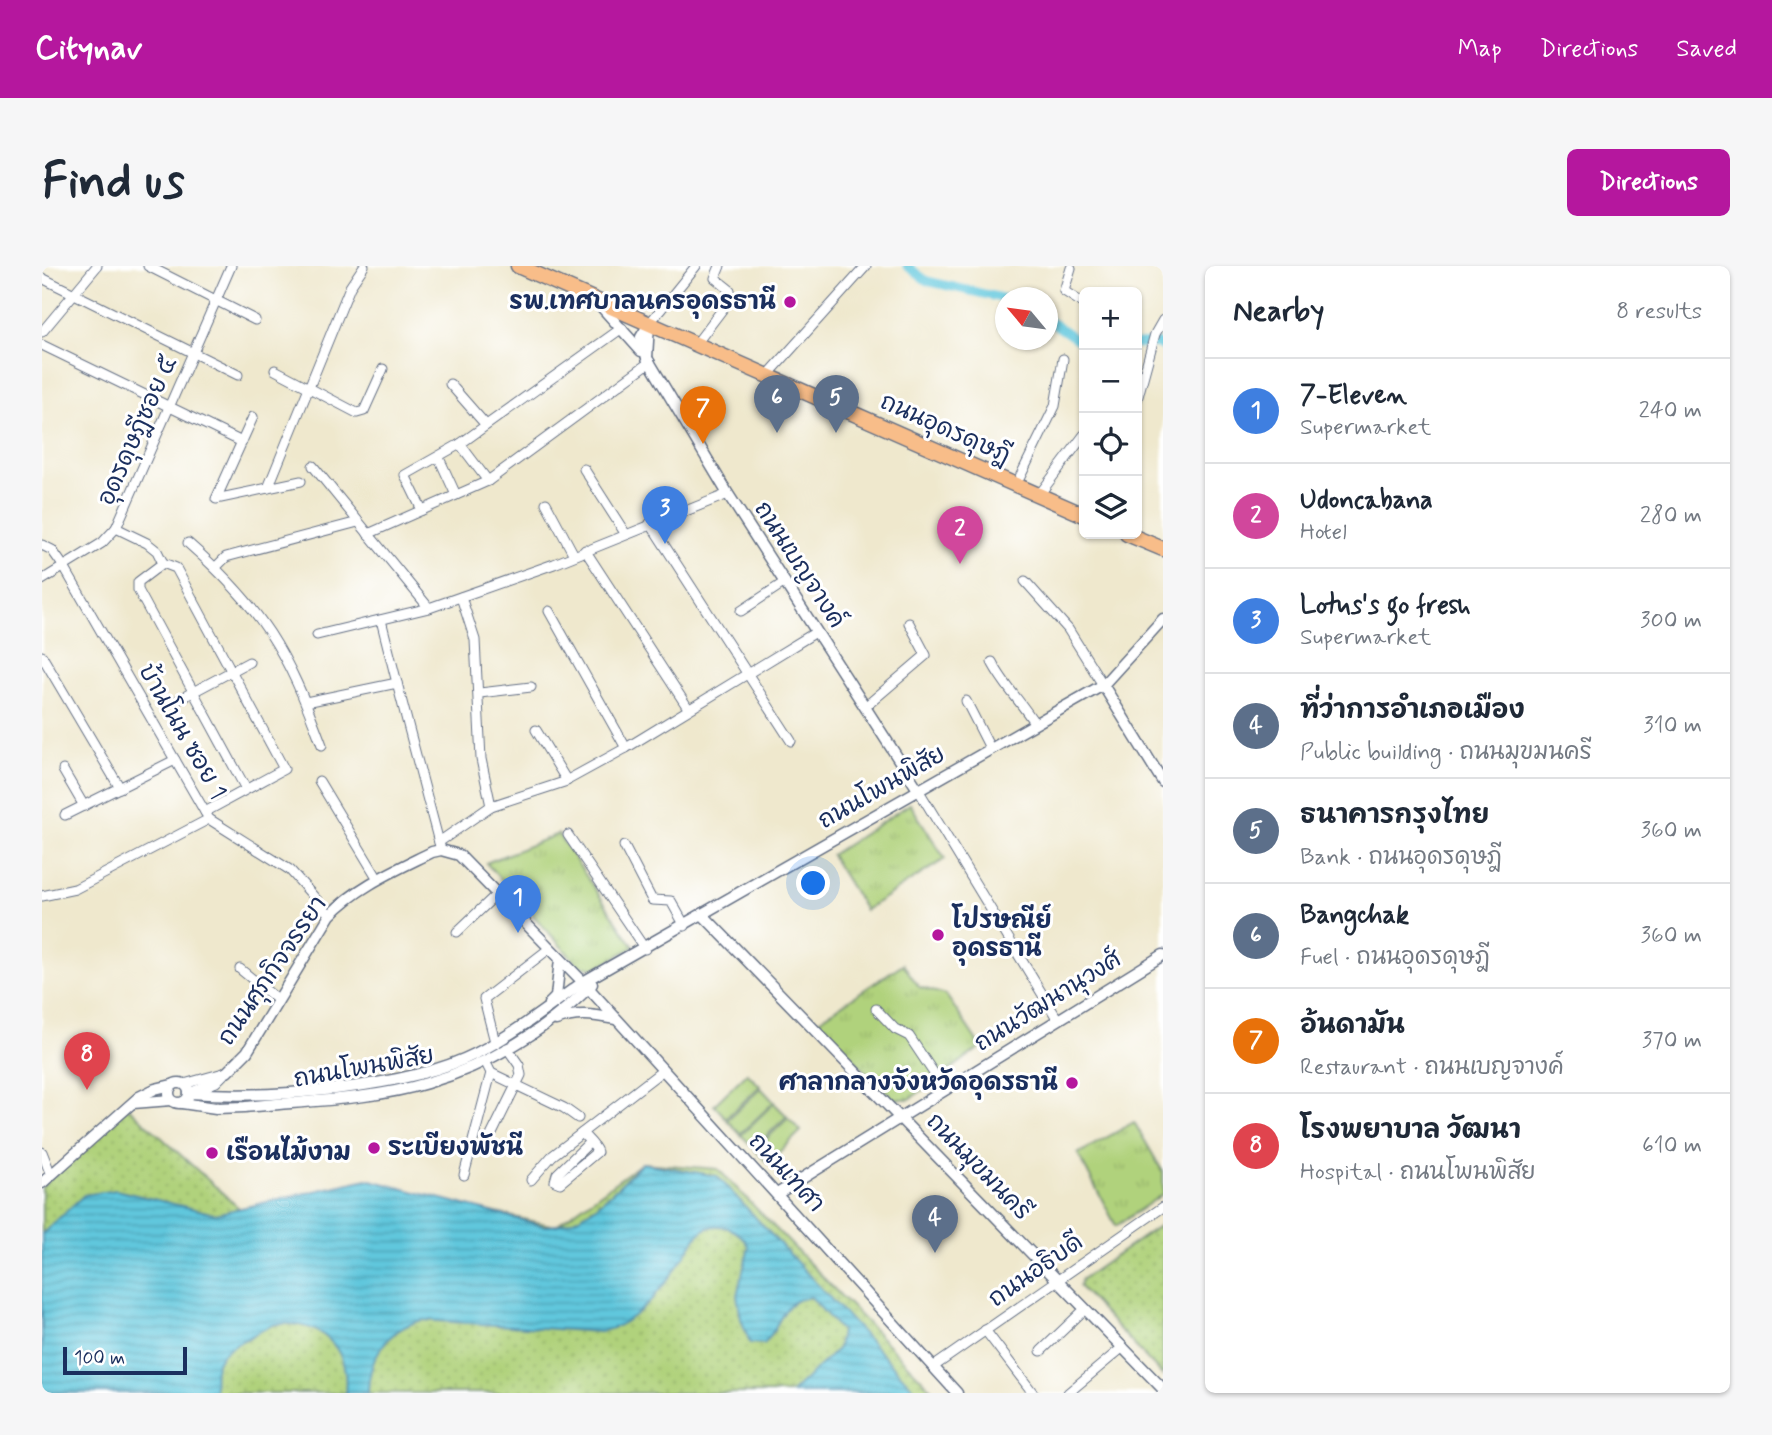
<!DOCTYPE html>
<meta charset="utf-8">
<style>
:root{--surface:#fff;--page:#f6f6f7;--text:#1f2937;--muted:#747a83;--line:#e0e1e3;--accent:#b5179e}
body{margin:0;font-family:Mynerve,"Playpen Sans Thai",sans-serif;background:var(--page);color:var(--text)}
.controls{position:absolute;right:21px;top:21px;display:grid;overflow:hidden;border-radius:10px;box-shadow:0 2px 5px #0004}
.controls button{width:63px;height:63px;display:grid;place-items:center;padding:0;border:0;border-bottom:2px solid var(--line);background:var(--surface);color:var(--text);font:35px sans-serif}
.compass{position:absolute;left:953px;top:21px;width:63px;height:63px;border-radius:50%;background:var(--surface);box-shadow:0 2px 5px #0004;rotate:299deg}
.scale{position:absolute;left:21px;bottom:18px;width:124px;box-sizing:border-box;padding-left:7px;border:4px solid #1b2f5e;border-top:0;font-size:19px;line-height:24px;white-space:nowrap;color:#1b2f5e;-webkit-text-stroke:5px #fff;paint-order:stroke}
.you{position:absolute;left:772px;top:618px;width:24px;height:24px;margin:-18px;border:5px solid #fff;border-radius:50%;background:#1a73e8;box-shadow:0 0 0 10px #1a73e833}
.badge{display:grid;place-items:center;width:46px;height:46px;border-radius:50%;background:var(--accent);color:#fff;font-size:23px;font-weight:700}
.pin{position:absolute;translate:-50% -58px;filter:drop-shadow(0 2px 4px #0008)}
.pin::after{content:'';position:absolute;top:37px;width:24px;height:21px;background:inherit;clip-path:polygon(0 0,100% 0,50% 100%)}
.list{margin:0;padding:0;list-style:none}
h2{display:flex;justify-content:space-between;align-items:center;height:91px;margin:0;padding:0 28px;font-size:30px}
h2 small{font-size:23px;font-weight:400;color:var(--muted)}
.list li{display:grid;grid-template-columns:46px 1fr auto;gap:21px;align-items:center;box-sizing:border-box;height:105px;padding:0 28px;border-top:2px solid var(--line)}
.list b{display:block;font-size:26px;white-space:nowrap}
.list p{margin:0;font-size:23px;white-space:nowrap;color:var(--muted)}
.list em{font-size:23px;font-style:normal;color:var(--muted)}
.icon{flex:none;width:38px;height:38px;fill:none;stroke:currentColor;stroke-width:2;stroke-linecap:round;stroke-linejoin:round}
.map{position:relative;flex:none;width:1121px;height:1127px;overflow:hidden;border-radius:10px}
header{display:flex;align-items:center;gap:42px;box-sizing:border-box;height:98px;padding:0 35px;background:var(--accent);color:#fff}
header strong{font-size:33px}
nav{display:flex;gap:38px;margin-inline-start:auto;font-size:24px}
.intro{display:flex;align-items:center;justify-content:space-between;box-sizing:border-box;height:168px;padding:0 42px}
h1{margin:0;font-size:49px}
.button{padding:18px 32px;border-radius:10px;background:var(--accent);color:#fff;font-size:24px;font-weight:700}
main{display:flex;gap:42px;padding:0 42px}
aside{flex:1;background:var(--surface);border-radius:10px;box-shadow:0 2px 5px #0004}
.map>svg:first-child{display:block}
.grass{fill:url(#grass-tufts);stroke:#66806c;stroke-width:2}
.park{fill:url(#park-dots);stroke:#66806c;stroke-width:2}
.pitch{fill:#b0d27b;stroke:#66806c;stroke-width:2}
.water{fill:url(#water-rules);stroke:#3e7b9e;stroke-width:2}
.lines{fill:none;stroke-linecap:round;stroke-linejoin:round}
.canal{stroke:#60c7dd;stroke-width:9}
.minor-casing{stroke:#657085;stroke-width:11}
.tertiary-casing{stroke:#657085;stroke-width:13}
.primary-casing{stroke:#657085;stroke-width:17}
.minor{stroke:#fff;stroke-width:9}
.tertiary{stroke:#fff;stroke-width:10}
.primary{stroke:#f8bd89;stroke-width:14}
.poi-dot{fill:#b5179e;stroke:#fff;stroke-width:2.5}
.labels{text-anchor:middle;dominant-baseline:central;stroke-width:6;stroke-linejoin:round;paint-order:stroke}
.poi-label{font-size:24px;font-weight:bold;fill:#1b2f5e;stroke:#fff;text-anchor:start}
.street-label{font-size:24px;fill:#1b2f5e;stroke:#fff}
</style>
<header>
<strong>Citynav</strong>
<nav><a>Map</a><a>Directions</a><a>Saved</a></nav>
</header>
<div class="intro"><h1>Find us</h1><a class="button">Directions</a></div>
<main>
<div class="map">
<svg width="1121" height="1127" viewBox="0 0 1121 1127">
<defs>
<pattern id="grass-tufts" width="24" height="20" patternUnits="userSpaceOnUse" patternTransform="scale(1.75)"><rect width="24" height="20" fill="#b0d27b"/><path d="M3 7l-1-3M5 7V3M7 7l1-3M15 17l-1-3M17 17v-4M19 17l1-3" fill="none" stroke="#97b56d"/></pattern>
<pattern id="park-dots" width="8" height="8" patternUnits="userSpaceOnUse" patternTransform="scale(1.75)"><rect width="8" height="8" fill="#b0d27b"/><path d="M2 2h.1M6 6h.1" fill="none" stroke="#97b56d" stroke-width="1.8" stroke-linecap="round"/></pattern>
<pattern id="water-rules" width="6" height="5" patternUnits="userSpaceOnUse" patternTransform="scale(1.75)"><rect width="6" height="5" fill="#60c7dd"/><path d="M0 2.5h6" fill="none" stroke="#4ea2b6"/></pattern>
</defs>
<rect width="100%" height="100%" fill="#fff"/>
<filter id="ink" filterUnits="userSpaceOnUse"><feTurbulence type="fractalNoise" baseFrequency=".0143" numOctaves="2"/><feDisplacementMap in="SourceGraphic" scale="14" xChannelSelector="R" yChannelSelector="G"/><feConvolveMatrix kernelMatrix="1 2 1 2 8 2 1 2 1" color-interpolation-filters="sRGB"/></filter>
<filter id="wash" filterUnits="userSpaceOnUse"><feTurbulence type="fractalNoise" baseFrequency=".00686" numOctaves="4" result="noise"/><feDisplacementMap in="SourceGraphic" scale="28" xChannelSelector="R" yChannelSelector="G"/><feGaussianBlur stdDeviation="1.57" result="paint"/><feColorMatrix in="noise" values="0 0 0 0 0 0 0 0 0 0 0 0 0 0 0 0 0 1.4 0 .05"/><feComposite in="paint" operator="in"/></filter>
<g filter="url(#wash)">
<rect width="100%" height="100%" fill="#efe8cd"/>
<g class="grass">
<polygon points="868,538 903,593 823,644 789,589"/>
<polygon points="516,568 592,681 554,702 536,699 444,597"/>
<polygon points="861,698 877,721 904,729 939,781 868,833 852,833 774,756"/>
<polygon points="1092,856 1121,906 1121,928 1074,960 1036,888"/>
</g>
<g class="park">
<polygon points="86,841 198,943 314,916 513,960 600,897 676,903 893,1127 0,1127 0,921"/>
<polygon points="1121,957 1121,1110 1037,1020 1039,1014"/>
</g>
<g class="pitch">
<polygon points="705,807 718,820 684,852 672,839"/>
<polygon points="719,822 732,836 698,868 685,854"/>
<polygon points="732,837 745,850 712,882 699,869"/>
<polygon points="746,852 759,865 726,897 713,884"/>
</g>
<path class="water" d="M 600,897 L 675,910 L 876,1127 L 749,1127 L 796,1082 L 799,1065 L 769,1031 C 738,1033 740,1059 722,1078 L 708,1077 L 699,1053 L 695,1029 L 707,981 C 699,964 675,952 658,967 C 652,973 648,982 643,989 C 621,1021 597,1058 557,1066 L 381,1054 C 345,1063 327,1090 326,1127 L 303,1127 C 308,1082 280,1055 235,1058 C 226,1059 214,1068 206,1072 C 193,1078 178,1085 174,1100 C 171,1107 173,1119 173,1127 L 0,1127 L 0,968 L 42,929 L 74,924 L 173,948 L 325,913 L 502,960 C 542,961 573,923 600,897 Z"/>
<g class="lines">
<g class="canal">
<polyline points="865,0 885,15 964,33"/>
<polyline points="1006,54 1042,78"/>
<polyline points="1095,78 1114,77 1121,81"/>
</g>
</g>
</g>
<g filter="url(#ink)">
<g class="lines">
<g class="minor-casing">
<g id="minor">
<polyline points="106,0 213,54"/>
<polyline points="1029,2 1022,25 1042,38"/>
<polyline points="0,12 196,109"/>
<polyline points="607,58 654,0"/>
<polyline points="0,66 55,0"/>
<polyline points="654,78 689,32 688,24 673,12 678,0"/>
<polyline points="0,79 200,176"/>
<polyline points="233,104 315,147 322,145 341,103"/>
<polyline points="725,110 824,0"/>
<polyline points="408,118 444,159"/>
<polyline points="1095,134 1113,68 1121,54"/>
<polyline points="211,151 174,233 259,215"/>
<polyline points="418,178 446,215"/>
<polyline points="397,192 414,229"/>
<polyline points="271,200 387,342"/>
<polyline points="542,203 583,267"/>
<polyline points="974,219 1013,140 1021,93"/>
<polyline points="226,222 308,21 322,0"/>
<polyline points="997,229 1042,169"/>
<polyline points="504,237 532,289"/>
<polyline points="380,244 363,209 418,178 580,62"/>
<polyline points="608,257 749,475"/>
<polyline points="74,262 105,277 115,285 121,297 134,302 242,503 163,546"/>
<polyline points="326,268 446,215 608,96"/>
<path d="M 146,277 C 221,343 245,385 280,479"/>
<polyline points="0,279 10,284 22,301 167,553 248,604 288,649"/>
<polyline points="543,284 646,442"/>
<polyline points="121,297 96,316 96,324 204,523"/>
<polyline points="174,301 184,291 316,256"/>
<polyline points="0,314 60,277 74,262 189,0"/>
<polyline points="983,315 1026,363 1061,419"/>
<polyline points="419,331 433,374 439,493 449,540 522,516 584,482 774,366"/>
<polyline points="507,345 584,482"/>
<polyline points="699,345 743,316"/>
<polyline points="275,369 387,342 512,298 686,228"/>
<polyline points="0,390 78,522"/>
<path d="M 950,396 C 961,418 980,437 993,458"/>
<polyline points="355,417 399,584"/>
<polyline points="438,427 489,421"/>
<polyline points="136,434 207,396"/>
<polyline points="924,435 949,484"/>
<polyline points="264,436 355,417 339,354"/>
<polyline points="823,441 884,389 867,357"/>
<polyline points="494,464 525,515"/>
<polyline points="21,504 42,540"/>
<polyline points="277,515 336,613"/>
<polyline points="877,525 1016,754"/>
<polyline points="23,549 133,494"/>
<polyline points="526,569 603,683"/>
<polyline points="397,576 449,540"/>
<polyline points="582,580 610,634 629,635 643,660"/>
<polyline points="0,630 33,623 167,553"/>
<polyline points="415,666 456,627"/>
<polyline points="198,703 236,734"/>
<polyline points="834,743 853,763 867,770 903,824"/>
<polyline points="453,776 442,733 508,682"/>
<polyline points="449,807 522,842 536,852"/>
<polyline points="142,818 185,806"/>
<polyline points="150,826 174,816 183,807"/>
<path d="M 540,867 C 545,873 553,879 555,886 L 518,917 L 513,915 L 515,908 L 548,876"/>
<polyline points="442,884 479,809 477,799 465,782"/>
<polyline points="0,886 9,909"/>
<polyline points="422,909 449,807 443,795"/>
<polyline points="489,914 510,890 620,805"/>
<polyline points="943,1064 991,1127"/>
<polyline points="999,1085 1043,1043"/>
<polyline points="891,1101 1121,941"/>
<polyline points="1026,1127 1081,1081"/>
</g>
</g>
<g class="tertiary-casing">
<g id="tertiary">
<polyline points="556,37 599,85"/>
<polyline points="607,58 599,71 605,92 686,228 877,525"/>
<polyline points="605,92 607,58"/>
<polyline points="1061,419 1121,516"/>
<polyline points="661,649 1121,1123"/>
<polyline points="507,738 514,731 518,693"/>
<path d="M 514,754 C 535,746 551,749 573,753"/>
<path d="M 185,806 L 205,786 L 288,649 C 316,620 354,604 390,586 L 399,584 L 417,589 L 541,716 L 915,1127"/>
<circle cx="137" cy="827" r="10"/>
<path d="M 147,827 C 226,833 365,823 435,787 C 473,767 507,741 541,716 L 1061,419 L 1121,353"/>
<polyline points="91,837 129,834"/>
<path d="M 140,837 L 174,842 L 203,841 C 261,835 330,834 385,817 C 445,800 507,763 550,718"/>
<polyline points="0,917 97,831 113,823 130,819"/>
<polyline points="735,928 1121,689"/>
</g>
</g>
<g class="primary-casing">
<g id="primary">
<polyline points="476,0 1042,249"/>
<polyline points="1085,268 1121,283"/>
</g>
</g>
<use href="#minor" class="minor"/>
<use href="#tertiary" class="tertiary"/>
<use href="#primary" class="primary"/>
</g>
</g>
<g class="poi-dot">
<circle cx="748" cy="36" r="7"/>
<circle cx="896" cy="669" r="7"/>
<circle cx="1030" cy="817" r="7"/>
<circle cx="332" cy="882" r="7"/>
<circle cx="170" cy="887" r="7"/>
</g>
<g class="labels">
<g class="poi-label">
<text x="734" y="36" text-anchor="end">รพ.เทศบาลนครอุดรธานี</text>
<text x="910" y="655">โปรษณีย์<tspan x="910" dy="28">อุดรธานี</tspan></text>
<text x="1016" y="817" text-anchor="end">ศาลากลางจังหวัดอุดรธานี</text>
<text x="346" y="882">ระเบียงพัชนี</text>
<text x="184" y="887">เรือนไม้งาม</text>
</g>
<g class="street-label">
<text transform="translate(903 163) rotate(24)">ถนนอุดรดุษฎี</text>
<text transform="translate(96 165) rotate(-66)">อุดรดุษฎีซอย ๕</text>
<text transform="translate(757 299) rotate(57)">ถนนเบญจางค์</text>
<text transform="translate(140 466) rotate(60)">บ้านโนน ซอย 1</text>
<text transform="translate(840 522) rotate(-30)">ถนนโพนพิสัย</text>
<text transform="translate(231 705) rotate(-56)">ถนนศุภกิจจรรยา</text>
<text transform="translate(1006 736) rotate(-32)">ถนนวัฒนานุวงศ์</text>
<text transform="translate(322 802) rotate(-10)">ถนนโพนพิสัย</text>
<text transform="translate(936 901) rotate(46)">ถนนมุขมนครี</text>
<text transform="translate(744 907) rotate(47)">ถนนเทศา</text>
<text transform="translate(994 1005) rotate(-35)">ถนนอธิบดี</text>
</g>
</g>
</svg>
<div class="controls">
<button>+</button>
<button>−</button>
<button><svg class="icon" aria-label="locate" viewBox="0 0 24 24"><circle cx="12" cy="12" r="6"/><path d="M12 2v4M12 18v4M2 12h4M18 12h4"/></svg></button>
<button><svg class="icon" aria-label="layers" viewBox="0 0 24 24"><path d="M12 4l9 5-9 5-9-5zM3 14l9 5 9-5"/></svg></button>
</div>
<svg class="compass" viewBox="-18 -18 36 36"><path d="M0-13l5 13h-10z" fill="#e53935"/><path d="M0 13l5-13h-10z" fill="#747a83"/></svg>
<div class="scale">100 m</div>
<div class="you"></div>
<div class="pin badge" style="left:476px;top:667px;background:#3f7fe0">1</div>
<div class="pin badge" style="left:918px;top:298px;background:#d1479c">2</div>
<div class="pin badge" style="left:623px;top:278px;background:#3f7fe0">3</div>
<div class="pin badge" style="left:893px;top:987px;background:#5c6f8a">4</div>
<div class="pin badge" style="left:794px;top:167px;background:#5c6f8a">5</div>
<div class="pin badge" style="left:735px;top:167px;background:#5c6f8a">6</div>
<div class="pin badge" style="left:661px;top:178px;background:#e8710a">7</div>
<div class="pin badge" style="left:45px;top:824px;background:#e0444e">8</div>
</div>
<aside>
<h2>Nearby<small>8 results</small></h2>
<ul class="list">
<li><span class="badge" style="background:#3f7fe0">1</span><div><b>7-Eleven</b><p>Supermarket</p></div><em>240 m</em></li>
<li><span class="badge" style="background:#d1479c">2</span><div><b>Udoncabana</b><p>Hotel</p></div><em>280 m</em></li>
<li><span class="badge" style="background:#3f7fe0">3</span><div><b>Lotus's go fresh</b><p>Supermarket</p></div><em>300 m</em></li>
<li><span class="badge" style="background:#5c6f8a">4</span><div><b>ที่ว่าการอำเภอเมือง</b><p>Public building · ถนนมุขมนครี</p></div><em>310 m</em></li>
<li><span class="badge" style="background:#5c6f8a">5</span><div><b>ธนาคารกรุงไทย</b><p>Bank · ถนนอุดรดุษฎี</p></div><em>360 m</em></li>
<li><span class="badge" style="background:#5c6f8a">6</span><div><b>Bangchak</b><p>Fuel · ถนนอุดรดุษฎี</p></div><em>360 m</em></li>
<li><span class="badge" style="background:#e8710a">7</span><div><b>อ้นดามัน</b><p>Restaurant · ถนนเบญจางค์</p></div><em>370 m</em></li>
<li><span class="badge" style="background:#e0444e">8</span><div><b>โรงพยาบาล วัฒนา</b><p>Hospital · ถนนโพนพิสัย</p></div><em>610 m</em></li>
</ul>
</aside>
</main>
